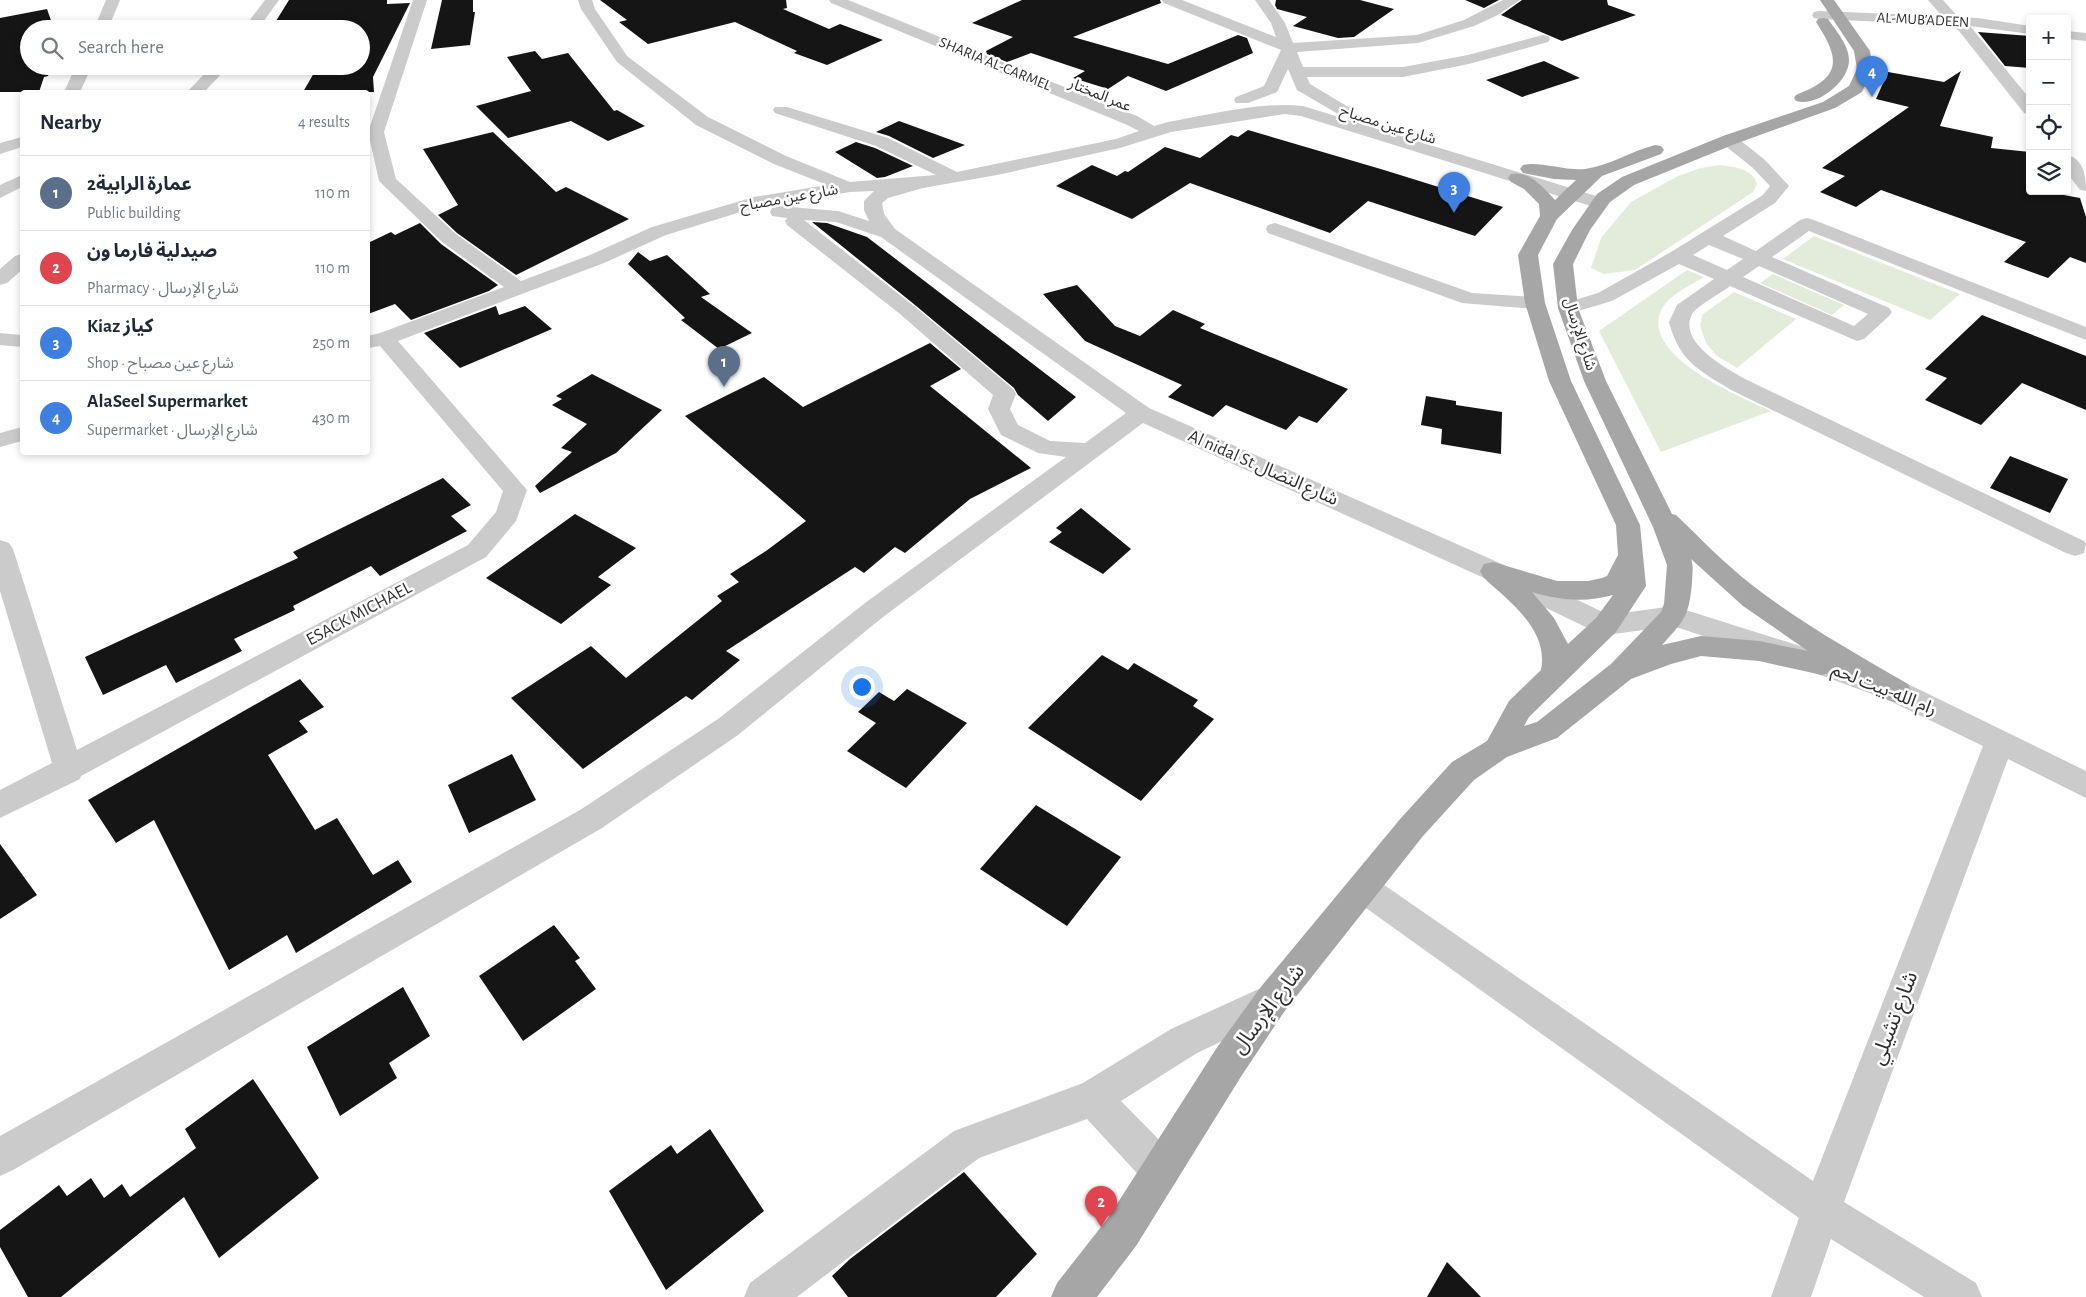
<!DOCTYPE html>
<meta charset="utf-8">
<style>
:root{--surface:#fff;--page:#f6f6f7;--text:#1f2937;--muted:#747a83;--line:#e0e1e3;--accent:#b45309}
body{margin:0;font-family:"Alegreya Sans","Noto Sans Arabic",sans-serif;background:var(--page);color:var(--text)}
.controls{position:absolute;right:15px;top:15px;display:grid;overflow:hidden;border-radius:5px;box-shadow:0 2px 8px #0003}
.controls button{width:45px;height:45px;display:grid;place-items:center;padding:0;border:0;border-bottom:1px solid var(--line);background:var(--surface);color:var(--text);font:25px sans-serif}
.you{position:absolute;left:861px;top:686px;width:18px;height:18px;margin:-12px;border:4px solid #fff;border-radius:50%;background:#1a73e8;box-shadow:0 0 0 8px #1a73e833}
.badge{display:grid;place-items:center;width:32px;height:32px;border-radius:50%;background:var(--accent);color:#fff;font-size:16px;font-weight:700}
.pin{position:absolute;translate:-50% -41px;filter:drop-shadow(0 1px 2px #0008)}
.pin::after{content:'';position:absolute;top:26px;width:18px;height:15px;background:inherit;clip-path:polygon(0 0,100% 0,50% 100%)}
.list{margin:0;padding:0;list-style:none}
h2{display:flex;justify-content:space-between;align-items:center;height:65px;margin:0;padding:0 20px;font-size:21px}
h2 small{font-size:16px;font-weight:400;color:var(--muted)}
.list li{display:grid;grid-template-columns:32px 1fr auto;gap:15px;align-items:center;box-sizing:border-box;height:75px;padding:0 20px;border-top:1px solid var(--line)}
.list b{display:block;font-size:19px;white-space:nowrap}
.list p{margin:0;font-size:16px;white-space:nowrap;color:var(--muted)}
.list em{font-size:16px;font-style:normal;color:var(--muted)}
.icon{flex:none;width:28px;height:28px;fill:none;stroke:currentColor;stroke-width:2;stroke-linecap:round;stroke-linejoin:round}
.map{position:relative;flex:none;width:2086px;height:1297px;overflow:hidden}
.search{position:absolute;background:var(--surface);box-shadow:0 2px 8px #0003;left:20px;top:20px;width:350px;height:55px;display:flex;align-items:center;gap:12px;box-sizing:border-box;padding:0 18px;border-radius:28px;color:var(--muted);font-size:19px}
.panel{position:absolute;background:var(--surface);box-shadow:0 2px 8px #0003;left:20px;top:90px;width:350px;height:365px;border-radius:5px}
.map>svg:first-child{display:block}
.green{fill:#e3ecdb}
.building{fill:#151515}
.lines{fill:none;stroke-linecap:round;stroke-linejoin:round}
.minor{fill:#cbcbcb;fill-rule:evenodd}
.major{fill:#a6a6a6;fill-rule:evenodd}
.labels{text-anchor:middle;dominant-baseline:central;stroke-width:5;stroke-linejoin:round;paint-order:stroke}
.far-street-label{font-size:15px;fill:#2e2e2e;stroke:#fff}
.street-label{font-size:18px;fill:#2e2e2e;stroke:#fff}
.near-street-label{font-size:21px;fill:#2e2e2e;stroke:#fff}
</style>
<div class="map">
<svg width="2086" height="1297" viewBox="0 0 2086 1297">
<rect width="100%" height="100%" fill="#fff"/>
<g class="green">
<path d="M 1720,165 C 1734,167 1752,168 1757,184 L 1753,192 L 1635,270 L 1604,274 L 1591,268 L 1601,238 L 1631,202 L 1678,176 L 1701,168 Z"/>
<polygon points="1814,236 1960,294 1930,320 1783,259"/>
<path d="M 1687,270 L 1704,277 C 1689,286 1662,298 1659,317 C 1650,360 1741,397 1771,411 L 1661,452 L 1599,331 Z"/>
<polygon points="1773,274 1844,305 1832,315 1760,283"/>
<polygon points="1734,292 1796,319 1737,368 1717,356 1706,343 1700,325 1703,314"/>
</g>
<g class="building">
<polygon points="289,0 387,0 387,4 410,3 373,77 374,92 303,92 318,66 361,66 361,29 271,29"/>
<polygon points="442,0 473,0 473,12 475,12 470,45 431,49"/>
<polygon points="600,0 786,0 787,8 783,9 829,29 840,24 883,40 827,65 794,53 797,51 735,22 648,44 619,22 627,20"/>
<polygon points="1022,0 1160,0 1161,3 1073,37 1168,64 1238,35 1247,38 1253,53 1166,91 1128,76 1108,89 1073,78 1085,71 1031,53 1007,62 987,54 986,51 1013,37 972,23"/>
<polygon points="1276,0 1360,0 1394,9 1354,37 1338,38 1293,26 1307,17 1277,9 1275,5"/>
<polygon points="1465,0 1499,0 1484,8"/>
<polygon points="1522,0 1607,0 1608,5 1636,15 1562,41 1501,15"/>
<polygon points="47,9 54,29 29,29 29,66 52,66 48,76 44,77 39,92 0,92 0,18"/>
<polygon points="1978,32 2030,36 2030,68 2005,66"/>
<polygon points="535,51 542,59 568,53 614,111 617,110 645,126 608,141 571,121 508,138 476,106 531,91 507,57"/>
<polygon points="1544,61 1580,78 1522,97 1486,80"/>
<polygon points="1961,71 1940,126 1993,137 1991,148 2030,152 2030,191 2042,191 2080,198 2086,217 2086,263 2070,257 2048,278 2004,262 2026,242 1881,190 1856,207 1820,192 1845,176 1822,168 1909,107 1876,99 1888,72 1944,82"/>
<polygon points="899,121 965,145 933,158 889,136 876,132"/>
<polygon points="1248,130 1384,170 1503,207 1475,236 1368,201 1330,233 1190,183 1132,219 1056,186 1092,165 1117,176 1125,171 1128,172 1165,147 1200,158 1231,135 1238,137"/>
<polygon points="493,132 556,192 566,187 629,219 516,275 457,233 438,215 458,205 423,149"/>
<polygon points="856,142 875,148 913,166 885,177 877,178 835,152"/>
<polygon points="812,222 827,223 867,237 1076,397 1048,421 1018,395 1014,388 915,305"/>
<polygon points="420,223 441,244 498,285 489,291 411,320 395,304 368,314 368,243 391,232 395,235"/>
<polygon points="638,252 650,261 667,255 710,294 701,297 752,333 719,349 681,320 685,318 628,264"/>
<polygon points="1077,285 1115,326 1140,336 1173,310 1205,324 1200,328 1348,389 1317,423 1299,416 1286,430 1226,405 1213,417 1168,397 1182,385 1085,341 1043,294"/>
<polygon points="496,306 499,315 525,306 552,329 460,368 424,333"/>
<polygon points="1982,315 2086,356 2086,410 2022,383 1981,425 1925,400 1947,378 1925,369"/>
<polygon points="930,343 961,369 930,386 1031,468 970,499 905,553 895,547 864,573 855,567 726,651 740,660 692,700 686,696 583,769 511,698 591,646 626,678 722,601 717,596 739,582 730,574 766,551 806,521 685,416 764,377 803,407"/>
<polygon points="592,374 662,410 616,453 540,493 535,486 572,452 561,448 587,424 552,405 562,399 556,396"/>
<polygon points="1426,396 1456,401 1456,405 1502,412 1501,454 1441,444 1442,429 1421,425"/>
<polygon points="2010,456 2068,479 2050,513 1990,488"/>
<polygon points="443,478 471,505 451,516 467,531 380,576 371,566 293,606 295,610 234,639 242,651 176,683 166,665 103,695 85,657 298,558 293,552"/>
<polygon points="1081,508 1131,549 1103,574 1049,542 1062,532 1056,528"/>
<polygon points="575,514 636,548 598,577 611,585 561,624 486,578"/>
<polygon points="1102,655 1128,670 1134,663 1198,700 1193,706 1214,719 1141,801 1028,728"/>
<polygon points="300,679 324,707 299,721 308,732 268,755 315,830 337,818 373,875 398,860 412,882 296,953 287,935 229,970 154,820 116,843 88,800"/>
<polygon points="907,689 967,723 906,788 847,751 876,723 858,712 879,692 894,701"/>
<polygon points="512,754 536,800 469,833 448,785"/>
<polygon points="1036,805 1121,857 1067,926 980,869"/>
<polygon points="0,844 37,895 0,919"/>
<polygon points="554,925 580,958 575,961 596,989 523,1041 479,976"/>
<polygon points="403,987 430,1036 389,1063 397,1078 340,1116 307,1047"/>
<polygon points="253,1079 319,1178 219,1258 184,1197 61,1297 28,1297 0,1247 0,1230 59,1185 67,1196 91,1178 104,1198 122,1184 130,1197 196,1148 185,1129"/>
<polygon points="710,1129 764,1211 666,1290 609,1191 671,1145 677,1154"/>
<polygon points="964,1172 1037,1254 996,1297 848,1297 832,1276 850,1259"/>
<polygon points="1447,1262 1481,1297 1427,1297"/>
</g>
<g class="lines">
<g class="minor">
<polygon points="106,0 120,0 108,29 94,29"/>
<polygon points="265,0 279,0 258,29 243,29"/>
<path d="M 413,0 L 427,0 L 384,132 L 396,179 L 456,234 L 521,281 L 590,255 L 652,227 L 754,197 L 827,185 L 774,164 L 696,125 L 617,62 L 581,9 L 578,0 L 592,0 L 595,9 L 627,56 L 708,117 L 786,156 L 850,182 L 936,175 L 876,146 L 775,113 L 773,110 L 775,107 L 787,107 L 888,138 L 957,172 L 1116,139 L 1139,131 L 1125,124 L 831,3 L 829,0 L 848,0 L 1137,116 L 1154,126 L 1168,122 C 1210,115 1262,101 1303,106 L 1606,199 L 1609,203 L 1606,207 L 1600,209 L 1594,207 L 1301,116 L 1285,114 L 1171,132 L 1120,148 L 997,175 L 923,188 L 888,198 L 882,203 L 884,214 L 895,229 L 1149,408 L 1502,564 L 1609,615 L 1673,606 L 1832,656 L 1908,684 L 2086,771 L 2086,798 L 2008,759 L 1844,1202 L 1976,1283 L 1982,1297 L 1924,1297 L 1831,1239 L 1811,1297 L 1771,1297 L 1799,1218 L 1352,898 L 1347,888 L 1352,878 L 1363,874 L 1374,878 L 1813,1181 L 1983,746 L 1888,700 L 1812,672 L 1673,626 L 1606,635 L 1596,632 L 1484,578 L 1143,423 L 883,617 L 738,735 L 602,828 L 13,1170 L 0,1176 L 0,1136 L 580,810 L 718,719 L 865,603 L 1066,457 L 1038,453 L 1001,435 L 988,409 L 993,395 L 900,314 L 787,225 L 785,221 L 787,218 L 772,216 L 770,212 L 772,208 L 779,206 L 838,211 L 869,221 L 864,210 L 864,201 L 874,191 L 850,192 L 757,207 L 666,235 L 604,263 L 398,341 L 527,490 L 516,521 L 486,557 L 81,776 L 80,779 L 0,818 L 0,790 L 52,763 L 0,591 L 0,540 L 9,543 L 13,549 L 77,750 L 468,545 L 496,512 L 503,491 L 380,346 L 368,348 L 368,336 L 380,333 L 504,287 L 442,242 L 379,181 L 368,132 ZM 804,220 L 836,222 L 881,237 L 1126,413 L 1085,443 L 1050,441 L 1018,425 L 1010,409 L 1016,394 L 1013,389 L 914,306 Z"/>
<polygon points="1162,0 1182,0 1276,37 1271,23 1255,0 1269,0 1285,23 1293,43 1417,35 1464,20 1503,0 1520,0 1496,16 1474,26 1418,43 1297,52 1303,67 1403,67 1468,55 1543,35 1548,36 1550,39 1548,42 1469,64 1403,77 1307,77 1310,84 1350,108 1352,111 1350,114 1338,114 1297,90 1288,69 1277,92 1248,103 1236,103 1234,100 1236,97 1264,86 1281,50 1164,3"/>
<polygon points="1928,0 1943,0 1958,17 1978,18 2030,26 2030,34 1970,26 2030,99 2030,115 2024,113 1959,31 1950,25 1819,19 1814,18 1812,15 1814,12 1819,11 1942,16"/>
<polygon points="2067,31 2086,33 2086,41 2067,39"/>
<polygon points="76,66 92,66 80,92 64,92"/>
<polygon points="212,66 229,66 204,92 187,92"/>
<path d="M 1729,135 L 1735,136 L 1765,160 L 1789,186 L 1775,203 L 1723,236 L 1756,251 L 1800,220 L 1807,218 L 1814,220 L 2086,327 L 2086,340 L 1809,231 L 1772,257 L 1889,308 L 1892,312 L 1889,316 L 1864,339 L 1857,341 L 1730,286 C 1721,293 1697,306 1692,314 C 1677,343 1728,369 1747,380 L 2084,541 L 2086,544 L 2084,553 L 2075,556 L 2066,553 L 1731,390 C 1699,370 1679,361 1669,322 L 1677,305 L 1714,279 L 1679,264 L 1612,301 L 1568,314 L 1561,312 L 1558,308 L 1561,304 L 1598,293 L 1671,252 L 1763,195 L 1770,186 L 1753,168 L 1723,144 L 1720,140 L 1723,136 ZM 1709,245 L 1743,259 L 1727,270 L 1693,255 ZM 1759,266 L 1868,314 L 1854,326 L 1743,277 Z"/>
<polygon points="22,137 22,147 0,154 0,143"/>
<path d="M 2067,155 C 2084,159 2086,177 2086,191 L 2080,190 L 2067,173 Z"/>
<polygon points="22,175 22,187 0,198 0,185"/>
<polygon points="1275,223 1472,293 1535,297 1542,299 1545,303 1542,307 1535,309 1462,303 1268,233 1266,229 1268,225"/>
<polygon points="22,254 22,270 7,283 0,285 0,269 15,256"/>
<polygon points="0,333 22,335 22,347 0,345"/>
<polygon points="22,427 22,441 0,447 0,433"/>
<polygon points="1272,983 1284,988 1289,1000 1284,1012 1197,1053 1121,1101 1175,1156 1180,1170 1175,1184 1161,1189 1147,1184 1087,1119 979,1158 797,1297 744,1297 750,1283 954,1131 1083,1083 1171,1029"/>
</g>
<g class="major">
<path d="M 1820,0 L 1834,0 L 1870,51 L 1873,69 L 1862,92 L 1835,108 L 1735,144 L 1634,185 L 1610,202 L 1590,230 L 1573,264 L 1578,308 L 1606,381 L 1672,514 L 1676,515 C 1701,539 1725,564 1752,585 C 1801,623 1855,653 1908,684 L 1912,692 L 1908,700 L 1898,703 L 1888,700 L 1834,667 L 1832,672 L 1822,675 L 1759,661 L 1701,656 L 1671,664 L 1631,679 L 1557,738 L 1507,757 L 1474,780 L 1423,836 L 1284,1012 L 1242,1075 L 1136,1246 L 1097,1297 L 1051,1297 L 1057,1283 L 1108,1218 L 1216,1049 L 1260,988 L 1401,818 L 1452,762 L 1487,741 L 1509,701 L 1541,670 C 1549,630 1510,602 1484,578 L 1480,571 L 1484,564 L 1493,562 L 1557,581 L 1588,581 L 1602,578 L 1607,576 L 1618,555 L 1616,525 L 1549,381 L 1525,303 L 1518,255 L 1540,216 L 1539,204 L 1524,189 L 1511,182 L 1508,178 L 1511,174 C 1529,170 1544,188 1555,200 L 1576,180 L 1554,179 L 1523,173 L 1520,169 L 1523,165 C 1539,161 1565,171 1585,169 C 1609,166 1631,151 1655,145 L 1661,146 L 1664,150 L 1661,154 L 1602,176 L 1557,219 L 1538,255 L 1545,303 L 1571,381 L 1640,525 L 1646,586 L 1616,632 L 1529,717 L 1524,726 L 1537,722 L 1611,664 L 1661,612 L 1664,604 L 1667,565 L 1653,527 L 1584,381 L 1558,308 L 1553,264 L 1572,230 L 1597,194 L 1622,177 L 1723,136 L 1823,102 L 1849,86 L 1857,69 L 1854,51 ZM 1691,559 L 1743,606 L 1808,651 L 1759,641 L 1701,636 L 1662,645 C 1684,621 1689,616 1692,583 C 1692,574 1694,567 1691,559 ZM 1532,592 C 1558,600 1585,603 1613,595 L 1596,618 L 1568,644 L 1554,618 Z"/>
<path d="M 1823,18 L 1828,19 C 1836,31 1849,45 1849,60 C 1849,82 1817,107 1796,101 L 1794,98 L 1796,95 C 1843,77 1840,59 1816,22 L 1818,19 Z"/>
</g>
</g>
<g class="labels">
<g class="far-street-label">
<text transform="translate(1923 20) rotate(3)">AL-MUB'ADEEN</text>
<text transform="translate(995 64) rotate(22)">SHARIA AL-CARMEL</text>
<text transform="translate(1100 95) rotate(22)">عمر المختار</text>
<text transform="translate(1388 125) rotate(17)">شارع عين مصباح</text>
<text transform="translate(789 198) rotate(-10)">شارع عين مصباح</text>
<text transform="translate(1580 334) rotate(72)">شارع الإرسال</text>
</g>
<g class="street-label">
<text transform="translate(1263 468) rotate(24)">Al nidal St شارع النضال</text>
<text transform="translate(359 614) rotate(-28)">ESACK MICHAEL</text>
<text transform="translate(1884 690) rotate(22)">رام الله-بيت لحم</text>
</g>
<g class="near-street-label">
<text transform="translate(1268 1009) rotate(-53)">شارع الإرسال</text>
<text transform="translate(1894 1018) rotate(-69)">شارع تشيلي</text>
</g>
</g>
</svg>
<div class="controls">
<button>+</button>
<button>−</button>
<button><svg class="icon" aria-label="locate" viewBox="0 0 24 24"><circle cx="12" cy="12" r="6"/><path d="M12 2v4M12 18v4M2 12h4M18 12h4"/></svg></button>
<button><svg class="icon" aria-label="layers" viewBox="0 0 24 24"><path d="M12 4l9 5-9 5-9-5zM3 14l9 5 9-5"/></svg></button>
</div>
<div class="you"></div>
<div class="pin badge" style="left:724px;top:387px;background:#5c6f8a">1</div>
<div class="pin badge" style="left:1101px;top:1227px;background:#e0444e">2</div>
<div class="pin badge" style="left:1454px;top:213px;background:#3f7fe0">3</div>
<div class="pin badge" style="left:1872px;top:97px;background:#3f7fe0">4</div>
<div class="search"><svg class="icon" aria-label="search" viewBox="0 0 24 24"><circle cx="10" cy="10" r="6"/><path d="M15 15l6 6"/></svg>Search here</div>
<section class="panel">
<h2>Nearby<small>4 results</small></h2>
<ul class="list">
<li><span class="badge" style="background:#5c6f8a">1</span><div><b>عمارة الرابية2</b><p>Public building</p></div><em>110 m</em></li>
<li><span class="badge" style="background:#e0444e">2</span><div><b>صيدلية فارما ون</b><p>Pharmacy · شارع الإرسال</p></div><em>110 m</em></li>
<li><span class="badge" style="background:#3f7fe0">3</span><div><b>Kiaz كياز</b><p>Shop · شارع عين مصباح</p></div><em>250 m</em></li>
<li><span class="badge" style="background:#3f7fe0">4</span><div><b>AlaSeel Supermarket</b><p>Supermarket · شارع الإرسال</p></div><em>430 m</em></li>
</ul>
</section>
</div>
